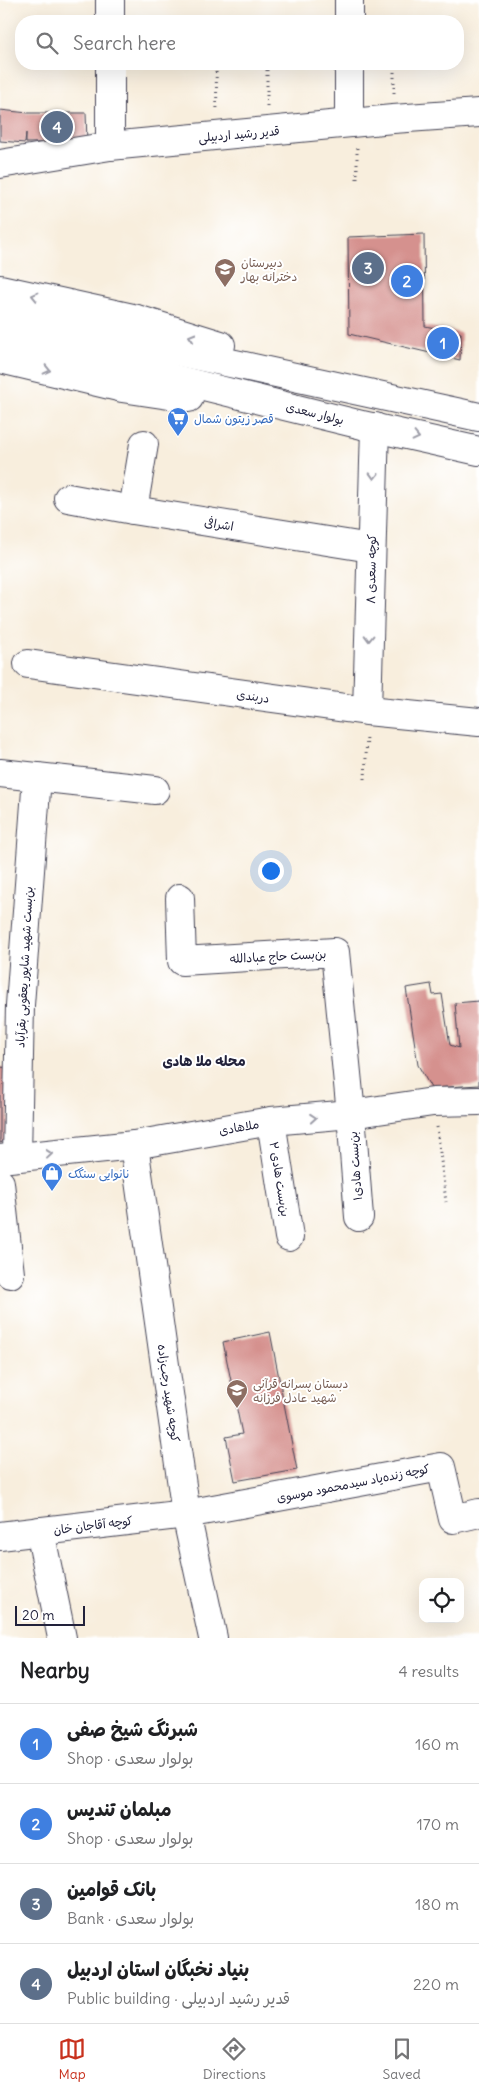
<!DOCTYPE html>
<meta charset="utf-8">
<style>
:root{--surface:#fff;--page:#f2f2f2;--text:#202124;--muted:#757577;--line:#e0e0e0;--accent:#c8321e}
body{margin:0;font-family:Delius,"Playpen Sans Arabic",sans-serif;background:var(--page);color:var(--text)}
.controls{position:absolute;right:15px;bottom:15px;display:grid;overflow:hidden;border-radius:10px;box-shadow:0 5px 20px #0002}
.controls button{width:45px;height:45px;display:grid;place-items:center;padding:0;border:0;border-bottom:1px solid var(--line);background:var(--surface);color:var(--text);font:25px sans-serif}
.scale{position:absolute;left:15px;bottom:12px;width:70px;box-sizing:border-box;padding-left:5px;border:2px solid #22223b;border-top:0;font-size:14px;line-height:18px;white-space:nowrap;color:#22223b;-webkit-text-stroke:4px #fff;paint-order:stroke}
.you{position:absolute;left:270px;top:870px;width:18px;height:18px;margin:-12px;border:4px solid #fff;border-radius:50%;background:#1a73e8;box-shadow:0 0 0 8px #1a73e833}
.badge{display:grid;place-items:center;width:32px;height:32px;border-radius:50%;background:var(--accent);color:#fff;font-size:16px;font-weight:700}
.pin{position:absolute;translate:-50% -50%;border:2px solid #fff;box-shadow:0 1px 5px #0006}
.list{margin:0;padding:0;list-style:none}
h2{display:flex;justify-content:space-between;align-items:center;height:65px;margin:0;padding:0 20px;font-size:21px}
h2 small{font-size:16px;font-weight:400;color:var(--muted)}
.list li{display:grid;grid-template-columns:32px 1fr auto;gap:15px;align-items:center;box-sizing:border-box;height:80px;padding:0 20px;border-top:1px solid var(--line)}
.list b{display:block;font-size:19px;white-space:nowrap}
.list p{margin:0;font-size:16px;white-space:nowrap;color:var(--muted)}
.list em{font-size:16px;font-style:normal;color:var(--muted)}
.icon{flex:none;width:28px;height:28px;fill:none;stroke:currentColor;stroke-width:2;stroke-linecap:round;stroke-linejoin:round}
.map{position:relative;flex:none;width:479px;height:1638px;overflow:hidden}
.search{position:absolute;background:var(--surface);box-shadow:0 5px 20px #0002;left:15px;right:15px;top:15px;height:55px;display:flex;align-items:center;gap:12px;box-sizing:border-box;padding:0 18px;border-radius:20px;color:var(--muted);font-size:19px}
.sheet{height:385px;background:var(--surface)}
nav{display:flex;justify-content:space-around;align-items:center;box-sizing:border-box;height:70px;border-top:1px solid var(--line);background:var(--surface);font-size:14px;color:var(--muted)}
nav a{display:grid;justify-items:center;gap:2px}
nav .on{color:var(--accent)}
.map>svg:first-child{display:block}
.building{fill:#d5918e}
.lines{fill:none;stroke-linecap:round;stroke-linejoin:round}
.minor-casing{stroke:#424153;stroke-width:30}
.major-casing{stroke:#424153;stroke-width:30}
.path{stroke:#424153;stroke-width:3;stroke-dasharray:1 4;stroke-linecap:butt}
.minor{stroke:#fff;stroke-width:28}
.major{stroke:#fff;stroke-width:28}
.oneway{stroke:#9c9ca7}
.labels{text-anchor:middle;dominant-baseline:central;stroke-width:4;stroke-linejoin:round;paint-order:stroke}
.street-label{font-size:12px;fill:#22223b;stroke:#fff}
.education-label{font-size:12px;fill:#785e54;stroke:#fff;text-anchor:start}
.shop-label{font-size:12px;fill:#366cbe;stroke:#fff;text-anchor:start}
.neighbourhood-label{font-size:14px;font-weight:bold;fill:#22223b;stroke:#fff}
</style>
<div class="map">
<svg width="479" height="1638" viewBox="0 0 479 1638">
<rect width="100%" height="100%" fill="#fff"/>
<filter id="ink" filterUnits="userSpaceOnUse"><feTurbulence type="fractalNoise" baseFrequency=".02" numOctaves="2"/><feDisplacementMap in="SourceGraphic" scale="10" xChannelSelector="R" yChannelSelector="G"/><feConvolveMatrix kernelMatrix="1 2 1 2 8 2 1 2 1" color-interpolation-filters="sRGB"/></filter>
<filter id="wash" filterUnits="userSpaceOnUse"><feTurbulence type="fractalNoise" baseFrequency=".0096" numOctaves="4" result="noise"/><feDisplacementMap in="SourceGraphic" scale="20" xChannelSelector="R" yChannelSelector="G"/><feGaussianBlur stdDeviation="1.12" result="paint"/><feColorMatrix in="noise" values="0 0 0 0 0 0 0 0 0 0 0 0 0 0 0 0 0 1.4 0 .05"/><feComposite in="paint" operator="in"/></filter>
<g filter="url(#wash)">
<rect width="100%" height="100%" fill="#f8eedd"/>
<g id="blocks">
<g class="building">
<polygon points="0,110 28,113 86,113 87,142 26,143 26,133 25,143 0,141"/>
<polygon points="424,234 425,326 461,333 460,360 349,334 348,237"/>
<polygon points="431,984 433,995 442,994 450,1045 459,1048 455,1003 479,1001 479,1085 431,1088 418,1065 406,988"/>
<polygon points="0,1067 10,1068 8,1139 0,1143"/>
<polygon points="270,1332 297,1470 235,1481 226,1437 242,1434 223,1342"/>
</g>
</g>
</g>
<g filter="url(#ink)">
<use href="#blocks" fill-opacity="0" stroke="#424153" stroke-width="1"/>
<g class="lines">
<g class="minor-casing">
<g id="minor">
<polyline points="110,21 110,0"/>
<polyline points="349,21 349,0"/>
<polyline points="349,123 349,64"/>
<polyline points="110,146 110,64"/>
<polyline points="0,164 110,146 393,119 479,113"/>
<polyline points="68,498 133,510 371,548"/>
<polyline points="133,510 144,444"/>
<polyline points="28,664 367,711 479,722"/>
<polyline points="367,711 375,427"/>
<polyline points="0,773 37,777 20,1005 17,1157"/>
<polyline points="37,777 155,790"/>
<polyline points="180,898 182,961 335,952 351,1114 359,1217"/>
<polyline points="271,1121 289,1237"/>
<polyline points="134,1145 186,1514 213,1638"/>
<polyline points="0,1159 134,1145 271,1121 351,1114 433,1102 479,1101"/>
<polyline points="0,1183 10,1274"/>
<polyline points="40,1531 62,1638"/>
<polyline points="0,1536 186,1514 441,1467 453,1519 479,1513"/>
</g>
</g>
<g class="major-casing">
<g id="major">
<polyline points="0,289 137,319 221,345"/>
<polyline points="0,313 479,417"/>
<polyline points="0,336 362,425 479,451"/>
<polyline points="0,359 122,388 189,398"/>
</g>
</g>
<g class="path">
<polyline points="216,67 217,112"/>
<polyline points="394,93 394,64"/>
<polyline points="267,106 267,64"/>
<polyline points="357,148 357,183"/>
<polyline points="365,779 367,735"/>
<polyline points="437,1127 446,1202"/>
</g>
<use href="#minor" class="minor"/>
<use href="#major" class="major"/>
</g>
<defs><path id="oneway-chevron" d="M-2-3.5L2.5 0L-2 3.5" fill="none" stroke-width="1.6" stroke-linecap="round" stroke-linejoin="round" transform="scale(1.25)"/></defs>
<g class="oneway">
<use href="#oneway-chevron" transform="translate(35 296) rotate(-167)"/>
<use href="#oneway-chevron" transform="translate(192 337) rotate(-163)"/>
<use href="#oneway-chevron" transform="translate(47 370) rotate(13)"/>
<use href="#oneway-chevron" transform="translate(416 437) rotate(13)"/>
<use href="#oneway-chevron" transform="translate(374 476) rotate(92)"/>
<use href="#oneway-chevron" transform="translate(369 638) rotate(91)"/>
<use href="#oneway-chevron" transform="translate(313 1118) rotate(-5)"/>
<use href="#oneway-chevron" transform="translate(49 1154) rotate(-6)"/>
</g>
</g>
<defs>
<g id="school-pin" transform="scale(1.125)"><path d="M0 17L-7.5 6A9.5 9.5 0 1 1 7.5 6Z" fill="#8d6e63" stroke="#fff"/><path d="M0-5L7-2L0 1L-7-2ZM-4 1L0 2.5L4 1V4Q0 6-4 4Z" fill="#fff"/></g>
<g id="supermarket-pin" transform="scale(1.125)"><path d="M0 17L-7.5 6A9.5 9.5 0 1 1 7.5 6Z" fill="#3f7fe0" stroke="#fff"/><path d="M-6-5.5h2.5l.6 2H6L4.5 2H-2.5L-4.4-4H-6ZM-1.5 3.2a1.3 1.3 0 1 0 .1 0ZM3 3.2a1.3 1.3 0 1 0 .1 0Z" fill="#fff"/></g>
<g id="shop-pin" transform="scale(1.125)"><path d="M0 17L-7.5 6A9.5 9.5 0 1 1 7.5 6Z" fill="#3f7fe0" stroke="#fff"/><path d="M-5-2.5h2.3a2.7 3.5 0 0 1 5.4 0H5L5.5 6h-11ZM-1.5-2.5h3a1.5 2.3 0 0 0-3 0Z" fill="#fff"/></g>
</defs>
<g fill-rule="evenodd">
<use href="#school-pin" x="225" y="269"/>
<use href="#supermarket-pin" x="178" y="418"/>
<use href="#shop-pin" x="52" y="1173"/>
<use href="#school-pin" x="237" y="1390"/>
</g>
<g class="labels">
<g class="street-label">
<text transform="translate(239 134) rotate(-5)">قدیر رشید اردبیلی</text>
<text transform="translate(315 413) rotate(14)">بولوار سعدی</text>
<text transform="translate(219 524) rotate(9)">اشرافی</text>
<text transform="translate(371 569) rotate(-89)">کوچه سعدی ۸</text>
<text transform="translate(253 696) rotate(8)">دربندی</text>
<text transform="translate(278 956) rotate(-3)">بن‌بست حاج عبادالله</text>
<text transform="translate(24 967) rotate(-87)">بن‌بست شهید شاپور یعقوبی بقرآباد</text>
<text transform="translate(239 1127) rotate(-10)">ملاهادی</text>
<text transform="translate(355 1166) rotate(-94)">بن‌بست هادی۱</text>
<text transform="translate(280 1179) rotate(81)">بن‌بست هادی ۲</text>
<text transform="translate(169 1393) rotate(82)">کوچه شهید رجب‌زاده</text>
<text transform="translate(353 1483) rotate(-11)">کوچه زنده‌یاد سیدمحمود موسوی</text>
<text transform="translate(93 1525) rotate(-7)">کوچه آقاجان خان</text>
</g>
<g class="education-label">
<text x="241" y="262">دبیرستان<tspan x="241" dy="14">دخترانه بهار</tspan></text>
<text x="253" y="1383">دبستان پسرانه قرآنی<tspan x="253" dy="14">شهید عادل فرزانه</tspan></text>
</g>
<g class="shop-label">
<text x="194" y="418">قصر زیتون شمال</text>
<text x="68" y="1173">نانوایی سنگک</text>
</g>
<g class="neighbourhood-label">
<text x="204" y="1061">محله ملا هادی</text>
</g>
</g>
</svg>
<div class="controls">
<button><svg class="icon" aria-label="locate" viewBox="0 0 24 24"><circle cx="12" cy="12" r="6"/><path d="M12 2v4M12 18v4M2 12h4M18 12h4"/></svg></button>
</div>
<div class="scale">20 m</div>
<div class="you"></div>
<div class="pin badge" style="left:443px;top:343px;background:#3f7fe0">1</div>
<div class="pin badge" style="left:407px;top:281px;background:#3f7fe0">2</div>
<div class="pin badge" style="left:368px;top:268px;background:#5c6f8a">3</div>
<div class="pin badge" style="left:57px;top:127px;background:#5c6f8a">4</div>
<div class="search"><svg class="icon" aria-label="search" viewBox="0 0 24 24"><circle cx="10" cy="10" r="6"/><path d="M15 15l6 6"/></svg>Search here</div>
</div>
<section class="sheet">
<h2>Nearby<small>4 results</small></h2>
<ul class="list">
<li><span class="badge" style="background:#3f7fe0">1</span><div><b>شبرنگ شیخ صفی</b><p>Shop · بولوار سعدی</p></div><em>160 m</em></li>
<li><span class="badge" style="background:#3f7fe0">2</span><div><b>مبلمان تندیس</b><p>Shop · بولوار سعدی</p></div><em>170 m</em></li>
<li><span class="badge" style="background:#5c6f8a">3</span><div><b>بانک قوامین</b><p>Bank · بولوار سعدی</p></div><em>180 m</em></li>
<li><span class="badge" style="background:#5c6f8a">4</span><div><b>بنیاد نخبگان استان اردبیل</b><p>Public building · قدیر رشید اردبیلی</p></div><em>220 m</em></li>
</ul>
</section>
<nav>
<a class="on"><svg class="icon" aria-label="map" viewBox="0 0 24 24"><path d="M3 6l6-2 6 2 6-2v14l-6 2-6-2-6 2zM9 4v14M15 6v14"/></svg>Map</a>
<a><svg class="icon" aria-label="directions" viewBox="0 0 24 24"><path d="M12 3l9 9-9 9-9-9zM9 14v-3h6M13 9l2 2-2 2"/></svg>Directions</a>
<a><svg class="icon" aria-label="saved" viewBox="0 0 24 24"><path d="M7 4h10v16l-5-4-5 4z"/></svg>Saved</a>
</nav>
